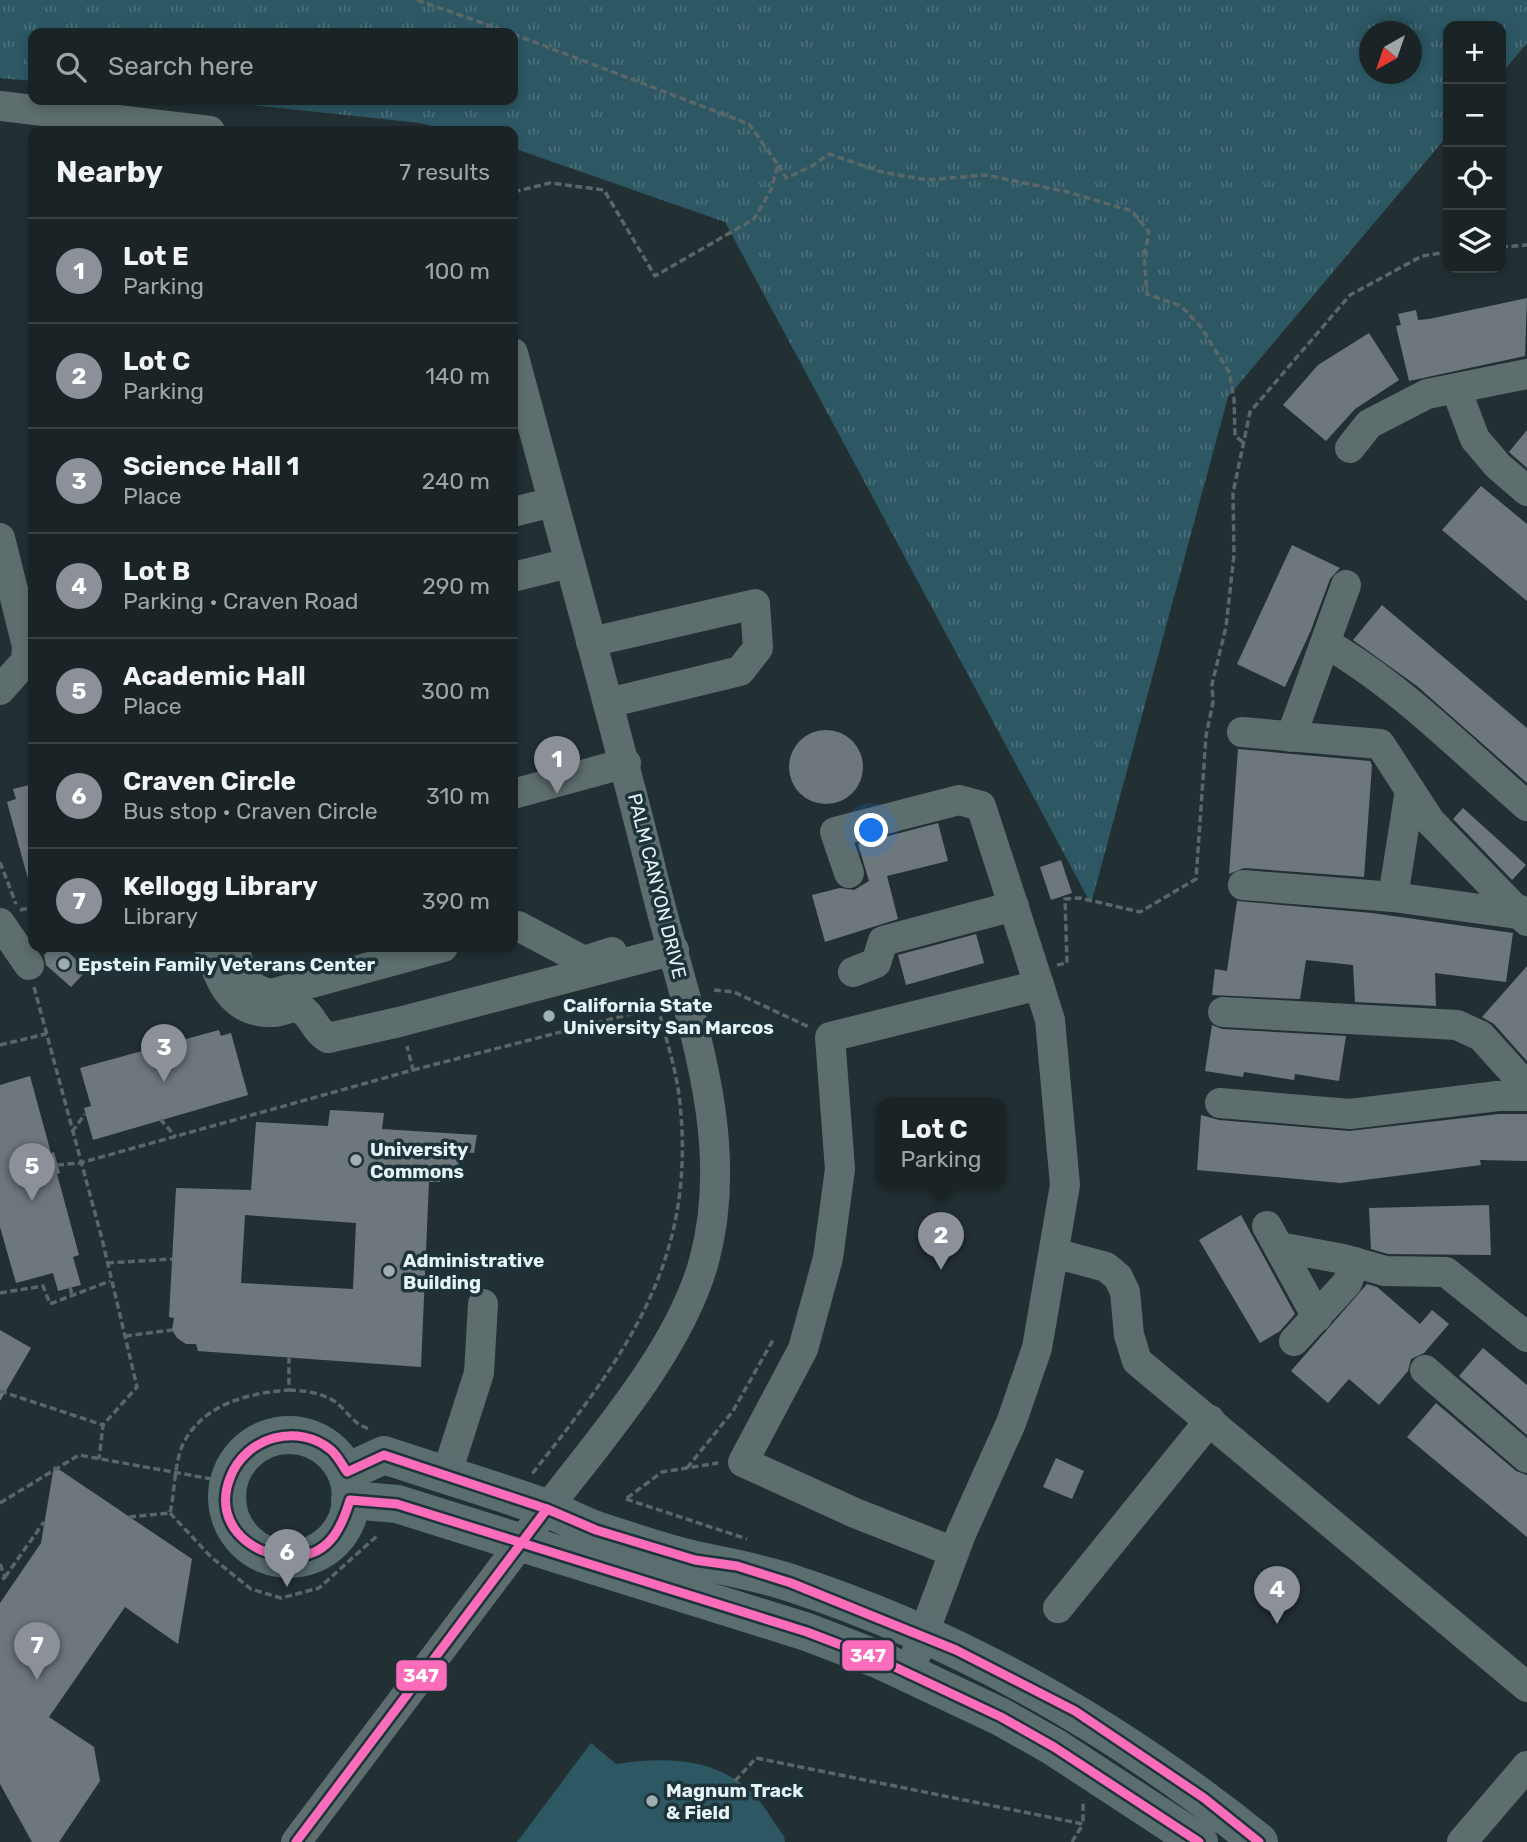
<!DOCTYPE html>
<meta charset="utf-8">
<style>
:root{--surface:#1a2426;--page:#232c2e;--text:#f1f3f6;--muted:#9fa4a7;--line:#384143;--accent:#8c9099}
body{margin:0;font-family:Rubik,sans-serif;background:var(--page);color:var(--text)}
.controls{position:absolute;right:21px;top:21px;display:grid;overflow:hidden;border-radius:14px;box-shadow:0 4px 10px #0003}
.controls button{width:63px;height:63px;display:grid;place-items:center;padding:0;border:0;border-bottom:2px solid var(--line);background:var(--surface);color:var(--text);font:35px sans-serif}
.compass{position:absolute;left:1359px;top:21px;width:63px;height:63px;border-radius:50%;background:var(--surface);box-shadow:0 4px 10px #0003;rotate:220deg}
.you{position:absolute;left:872px;top:831px;width:24px;height:24px;margin:-18px;border:5px solid #fff;border-radius:50%;background:#1a73e8;box-shadow:0 0 0 10px #1a73e833}
.badge{display:grid;place-items:center;width:46px;height:46px;border-radius:50%;background:var(--accent);color:#fff;font-size:23px;font-weight:700}
.pin{position:absolute;translate:-50% -58px;filter:drop-shadow(0 2px 4px #0008)}
.pin::after{content:'';position:absolute;top:37px;width:24px;height:21px;background:inherit;clip-path:polygon(0 0,100% 0,50% 100%)}
.popup{position:absolute;left:876px;top:1098px;width:130px;height:91px;box-sizing:border-box;display:grid;place-content:center;border-radius:14px;background:var(--surface);filter:drop-shadow(0 2px 5px #0005);font-size:23px;white-space:nowrap;color:var(--muted)}
.popup b{font-size:26px;color:var(--text)}
.popup::after{content:'';position:absolute;left:50%;top:100%;margin-left:-14px;border:14px solid transparent;border-top-color:var(--surface)}
.list{margin:0;padding:0;list-style:none}
h2{display:flex;justify-content:space-between;align-items:center;height:91px;margin:0;padding:0 28px;font-size:30px}
h2 small{font-size:23px;font-weight:400;color:var(--muted)}
.list li{display:grid;grid-template-columns:46px 1fr auto;gap:21px;align-items:center;box-sizing:border-box;height:105px;padding:0 28px;border-top:2px solid var(--line)}
.list b{display:block;font-size:26px;white-space:nowrap}
.list p{margin:0;font-size:23px;white-space:nowrap;color:var(--muted)}
.list em{font-size:23px;font-style:normal;color:var(--muted)}
.icon{flex:none;width:38px;height:38px;fill:none;stroke:currentColor;stroke-width:2;stroke-linecap:round;stroke-linejoin:round}
.map{position:relative;flex:none;width:1527px;height:1842px;overflow:hidden}
.search{position:absolute;background:var(--surface);box-shadow:0 4px 10px #0003;left:28px;top:28px;width:490px;height:77px;display:flex;align-items:center;gap:18px;box-sizing:border-box;padding:0 24px;border-radius:14px;color:var(--muted);font-size:26px}
.panel{position:absolute;background:var(--surface);box-shadow:0 4px 10px #0003;left:28px;top:126px;width:490px;height:826px;border-radius:14px}
.map>svg:first-child{display:block}
.grass{fill:url(#grass-tufts);fill-rule:evenodd}
.pitch{fill:#2c5763}
.building{fill:#6e787c;fill-rule:evenodd}
.lines{fill:none;stroke-linecap:round;stroke-linejoin:round}
.path{stroke:#5a6769;stroke-width:3.5;stroke-dasharray:7 3.5;stroke-linecap:butt}
.minor{stroke:#5e6e6e;stroke-width:30}
.major{stroke:#5a6e6f;stroke-width:38}
.bus-1-casing{stroke:#1d3339;stroke-width:14}
.bus-1{stroke:#fb6dba;stroke-width:9}
.poi-dot{fill:#a2afb2;stroke:#1d3339;stroke-width:2.5}
.labels{text-anchor:middle;dominant-baseline:central;stroke-width:7;stroke-linejoin:round;paint-order:stroke}
.street-label{font-size:19px;fill:#e6f3f7;stroke:#1d3339}
.poi-label{font-size:19px;font-weight:bold;fill:#e6f3f7;stroke:#1d3339;text-anchor:start}
.line-badge{stroke:#1d3339;stroke-width:2.5}
.badge-label{font-size:19px;text-anchor:middle;font-weight:bold;fill:#fff}
</style>
<div class="map">
<svg width="1527" height="1842" viewBox="0 0 1527 1842">
<defs>
<pattern id="grass-tufts" width="24" height="20" patternUnits="userSpaceOnUse" patternTransform="scale(1.75)"><rect width="24" height="20" fill="#2c5763"/><path d="M3 7l-1-3M5 7V3M7 7l1-3M15 17l-1-3M17 17v-4M19 17l1-3" fill="none" stroke="#4b707a"/></pattern>
</defs>
<rect width="100%" height="100%" fill="#233033"/>
<path class="grass" d="M 0,0 L 1527,0 L 1527,43 L 1501,74 L 1501,26 L 1448,26 L 1448,135 L 1228,397 L 1091,904 L 725,222 L 513,148 L 513,131 L 451,131 L 420,123 L 205,100 L 513,100 L 513,33 L 33,33 L 33,81 L 0,78 ZM 1370,32 L 1412,32 L 1412,74 L 1370,74 Z"/>
<path class="pitch" d="M 591,1743 L 616,1764 C 661,1757 711,1757 747,1788 C 762,1800 773,1822 784,1836 L 785,1842 L 517,1842 Z"/>
<g class="building">
<polygon points="1527,298 1525,356 1409,381 1396,326 1401,325 1398,314 1416,310 1418,320 1429,319"/>
<polygon points="1369,333 1399,380 1355,409 1326,441 1283,405 1318,365"/>
<polygon points="1527,430 1527,468 1509,452"/>
<polygon points="1481,486 1527,524 1527,601 1442,530"/>
<polygon points="1292,545 1340,568 1330,579 1311,630 1285,687 1237,664"/>
<polygon points="1382,605 1527,728 1527,783 1417,686 1353,640"/>
<circle cx="826" cy="767" r="37"/>
<polygon points="1238,749 1370,761 1372,765 1364,877 1244,868 1229,874"/>
<polygon points="33,784 33,879 28,879 7,802 16,799 13,789"/>
<polygon points="1463,808 1526,865 1512,880 1453,819"/>
<polygon points="938,823 948,861 887,876 898,919 825,942 812,895 840,888 854,890 869,881 858,844"/>
<polygon points="1061,860 1072,893 1051,900 1040,867"/>
<polygon points="1237,901 1372,913 1513,933 1506,982 1435,973 1436,1006 1355,1002 1353,965 1306,960 1300,999 1212,995 1215,969 1227,971"/>
<polygon points="976,934 984,963 906,985 898,955"/>
<polygon points="52,947 63,947 87,970 71,987 46,965 44,955"/>
<polygon points="1527,966 1527,1061 1494,1024 1482,1017"/>
<polygon points="1212,1025 1222,1029 1346,1036 1339,1081 1295,1074 1294,1080 1244,1072 1243,1077 1205,1071"/>
<polygon points="219,1030 221,1036 231,1033 248,1095 93,1140 84,1108 91,1106 80,1068"/>
<polygon points="30,1076 51,1153 54,1152 60,1173 57,1174 79,1255 73,1257 81,1285 58,1291 53,1273 16,1283 0,1227 0,1085"/>
<path d="M 330,1110 L 384,1113 L 382,1129 L 477,1135 L 474,1153 L 460,1152 L 458,1168 L 443,1168 L 440,1182 L 429,1182 L 421,1367 L 198,1351 L 196,1344 L 186,1344 L 177,1338 L 172,1330 L 174,1318 L 169,1317 L 176,1188 L 251,1190 L 256,1122 L 328,1126 ZM 245,1215 L 356,1223 L 353,1289 L 241,1283 Z"/>
<polygon points="1499,1114 1527,1114 1527,1161 1480,1160 1481,1165 1341,1183 1197,1170 1201,1115 1219,1120 1349,1131"/>
<polygon points="1489,1205 1491,1255 1388,1254 1371,1249 1369,1208"/>
<polygon points="1241,1215 1295,1314 1280,1331 1260,1343 1199,1240"/>
<polygon points="1367,1284 1377,1287 1420,1324 1432,1310 1449,1324 1424,1353 1411,1359 1408,1371 1379,1405 1349,1379 1328,1403 1291,1371"/>
<polygon points="0,1330 31,1348 0,1401"/>
<polygon points="1483,1348 1527,1385 1527,1435 1459,1376"/>
<polygon points="1436,1403 1516,1471 1527,1475 1527,1537 1407,1437"/>
<polygon points="1056,1458 1084,1471 1072,1499 1043,1487"/>
<polygon points="54,1466 192,1559 178,1644 125,1607 49,1717 94,1747 100,1781 59,1842 32,1842 0,1784 0,1603 41,1543"/>
</g>
<g class="lines">
<g class="path">
<polyline points="417,0 511,33"/>
<polyline points="513,34 749,124 778,165 771,190 754,219 655,276 604,190 550,183 513,192"/>
<polyline points="778,165 786,178 812,166 829,154 882,172 927,180 986,175 1068,192 1132,211 1149,232 1144,256 1147,294 1181,306 1201,327 1229,372 1234,398 1235,436 1243,442"/>
<polyline points="1501,247 1527,245"/>
<polyline points="0,862 16,904"/>
<polyline points="20,910 33,907"/>
<polyline points="1057,965 1067,963 1065,899 1080,898 1140,912 1196,879 1206,736 1213,702 1212,684 1226,627 1234,555 1233,493 1250,412 1350,295 1422,256 1448,252"/>
<polyline points="34,987 102,1239 137,1387 103,1425 99,1459"/>
<polyline points="714,990 734,992 809,1027"/>
<polyline points="0,1045 46,1034"/>
<path d="M 413,1070 L 658,1007 C 665,1036 675,1065 679,1095 C 699,1258 628,1352 532,1474"/>
<polyline points="160,1119 176,1137"/>
<polyline points="72,1132 85,1114"/>
<polyline points="57,1165 80,1163 413,1070 407,1046"/>
<polyline points="107,1263 172,1259"/>
<polyline points="70,1287 72,1295"/>
<polyline points="0,1293 43,1286 50,1304 110,1281"/>
<polyline points="125,1336 172,1330"/>
<path d="M 289,1390 C 304,1391 320,1392 334,1401 C 347,1410 353,1425 370,1429"/>
<polyline points="0,1391 103,1425"/>
<polyline points="687,1468 733,1411 773,1340"/>
<polyline points="627,1498 662,1472 718,1463"/>
<polyline points="626,1499 747,1539"/>
<polyline points="0,1503 79,1455 228,1482"/>
<polyline points="170,1513 211,1557 251,1589 281,1598 319,1588 378,1535"/>
<path d="M 129,1517 L 170,1513 C 175,1492 174,1464 183,1444 C 203,1404 248,1393 289,1390 L 289,1358"/>
<polyline points="0,1564 5,1577 0,1582"/>
<polyline points="5,1577 44,1522"/>
<polyline points="735,1781 756,1758 1083,1824 1083,1800"/>
<polyline points="1072,1842 1083,1824"/>
</g>
<g class="minor">
<polyline points="0,106 210,131"/>
<polyline points="1456,389 1475,439 1498,466 1527,491"/>
<polyline points="1350,448 1369,424 1427,394 1527,374"/>
<polyline points="513,512 553,502"/>
<polyline points="0,538 27,646 26,661 0,690"/>
<polyline points="513,577 569,563"/>
<polyline points="591,642 755,604 758,648 740,671 608,703"/>
<path d="M 1327,644 C 1400,686 1463,751 1527,806"/>
<polyline points="1242,732 1380,744 1430,821 1527,921"/>
<polyline points="1291,737 1346,585"/>
<polyline points="1410,790 1393,897 1517,914 1520,910"/>
<polyline points="513,794 626,763"/>
<polyline points="849,873 835,832 959,800 981,806 1039,985"/>
<polyline points="1243,885 1393,897"/>
<polyline points="0,923 29,965"/>
<polyline points="513,927 518,926 584,961 612,952"/>
<path d="M 209,947 C 219,979 230,1013 272,1012 C 281,1012 290,1006 298,1008 C 312,1012 314,1031 328,1038 L 399,1022 L 674,950"/>
<path d="M 234,947 C 241,971 243,989 271,994 L 443,947"/>
<polyline points="853,972 876,963 883,941 1014,906"/>
<polyline points="1223,1012 1457,1025 1481,1036 1527,1087"/>
<polyline points="1220,1103 1350,1114 1498,1096 1527,1096"/>
<polyline points="1267,1226 1317,1317"/>
<polyline points="1279,1247 1343,1259 1385,1271 1446,1272 1527,1337"/>
<polyline points="1054,1253 1106,1267 1118,1277 1125,1292 1129,1335 1137,1361 1527,1687"/>
<polyline points="1294,1341 1347,1283 1355,1262"/>
<polyline points="1425,1370 1527,1458"/>
<polyline points="446,1476 479,1373 483,1304"/>
<polyline points="1058,1608 1210,1420"/>
<polyline points="909,1673 961,1534 1011,1423 1037,1348 1065,1185 1050,1020 1039,985 830,1037 840,1169 828,1258 803,1349 743,1462 855,1513 954,1552"/>
<path d="M 296,1842 C 379,1732 461,1621 545,1511 C 600,1440 680,1349 704,1261 C 739,1133 684,1005 654,881 C 610,704 560,529 513,353"/>
<polyline points="1462,1842 1527,1766"/>
</g>
<g class="major">
<circle cx="289" cy="1497" r="62"/>
<path d="M 347,1472 L 384,1455 C 438,1473 492,1489 546,1508 C 564,1515 581,1525 599,1531 C 631,1541 663,1553 696,1560 C 727,1567 757,1572 788,1582 C 960,1638 1119,1729 1259,1842"/>
<polyline points="350,1500 397,1504 807,1632 880,1660 1001,1717 1054,1747 1199,1842"/>
</g>
<g class="bus-1-casing">
<g id="bus-1">
<polyline points="296,1842 547,1509"/>
<path d="M 1199,1842 L 1054,1747 L 1001,1717 L 880,1660 L 807,1632 L 397,1504 L 350,1500 C 342,1526 331,1552 300,1556 C 256,1561 211,1526 230,1478 C 245,1437 298,1422 331,1450 C 338,1456 342,1465 347,1472 L 384,1455 L 547,1509 L 596,1530 L 695,1560 L 737,1566 L 791,1583 L 956,1650 L 1075,1711 L 1204,1798 L 1259,1842"/>
</g>
</g>
<use href="#bus-1" class="bus-1"/>
</g>
<g class="poi-dot">
<circle cx="64" cy="964" r="7"/>
<circle cx="549" cy="1016" r="7"/>
<circle cx="356" cy="1160" r="7"/>
<circle cx="389" cy="1271" r="7"/>
<circle cx="652" cy="1801" r="7"/>
</g>
<g class="labels">
<g class="street-label">
<text transform="translate(657 886) rotate(76)">PALM CANYON DRIVE</text>
</g>
<g class="poi-label">
<text x="78" y="964">Epstein Family Veterans Center</text>
<text x="563" y="1005">California State<tspan x="563" dy="22">University San Marcos</tspan></text>
<text x="370" y="1149">University<tspan x="370" dy="22">Commons</tspan></text>
<text x="403" y="1260">Administrative<tspan x="403" dy="22">Building</tspan></text>
<text x="666" y="1790">Magnum Track<tspan x="666" dy="22">&amp; Field</tspan></text>
</g>
</g>
<g class="line-badge">
<rect x="841" y="1639" width="54" height="33" rx="7" fill="#fb6dba"/>
<rect x="395" y="1659" width="53" height="33" rx="7" fill="#fb6dba"/>
</g>
<g class="badge-label">
<text x="868" y="1662">347</text>
<text x="421" y="1682">347</text>
</g>
</svg>
<div class="controls">
<button>+</button>
<button>−</button>
<button><svg class="icon" aria-label="locate" viewBox="0 0 24 24"><circle cx="12" cy="12" r="6"/><path d="M12 2v4M12 18v4M2 12h4M18 12h4"/></svg></button>
<button><svg class="icon" aria-label="layers" viewBox="0 0 24 24"><path d="M12 4l9 5-9 5-9-5zM3 14l9 5 9-5"/></svg></button>
</div>
<svg class="compass" viewBox="-18 -18 36 36"><path d="M0-13l5 13h-10z" fill="#e53935"/><path d="M0 13l5-13h-10z" fill="#9fa4a7"/></svg>
<div class="you"></div>
<div class="pin badge" style="left:557px;top:794px">1</div>
<div class="pin badge" style="left:941px;top:1270px">2</div>
<div class="popup"><b>Lot C</b>Parking</div>
<div class="pin badge" style="left:164px;top:1082px">3</div>
<div class="pin badge" style="left:1277px;top:1624px">4</div>
<div class="pin badge" style="left:32px;top:1201px">5</div>
<div class="pin badge" style="left:287px;top:1587px">6</div>
<div class="pin badge" style="left:37px;top:1680px">7</div>
<div class="search"><svg class="icon" aria-label="search" viewBox="0 0 24 24"><circle cx="10" cy="10" r="6"/><path d="M15 15l6 6"/></svg>Search here</div>
<section class="panel">
<h2>Nearby<small>7 results</small></h2>
<ul class="list">
<li><span class="badge">1</span><div><b>Lot E</b><p>Parking</p></div><em>100 m</em></li>
<li><span class="badge">2</span><div><b>Lot C</b><p>Parking</p></div><em>140 m</em></li>
<li><span class="badge">3</span><div><b>Science Hall 1</b><p>Place</p></div><em>240 m</em></li>
<li><span class="badge">4</span><div><b>Lot B</b><p>Parking · Craven Road</p></div><em>290 m</em></li>
<li><span class="badge">5</span><div><b>Academic Hall</b><p>Place</p></div><em>300 m</em></li>
<li><span class="badge">6</span><div><b>Craven Circle</b><p>Bus stop · Craven Circle</p></div><em>310 m</em></li>
<li><span class="badge">7</span><div><b>Kellogg Library</b><p>Library</p></div><em>390 m</em></li>
</ul>
</section>
</div>
